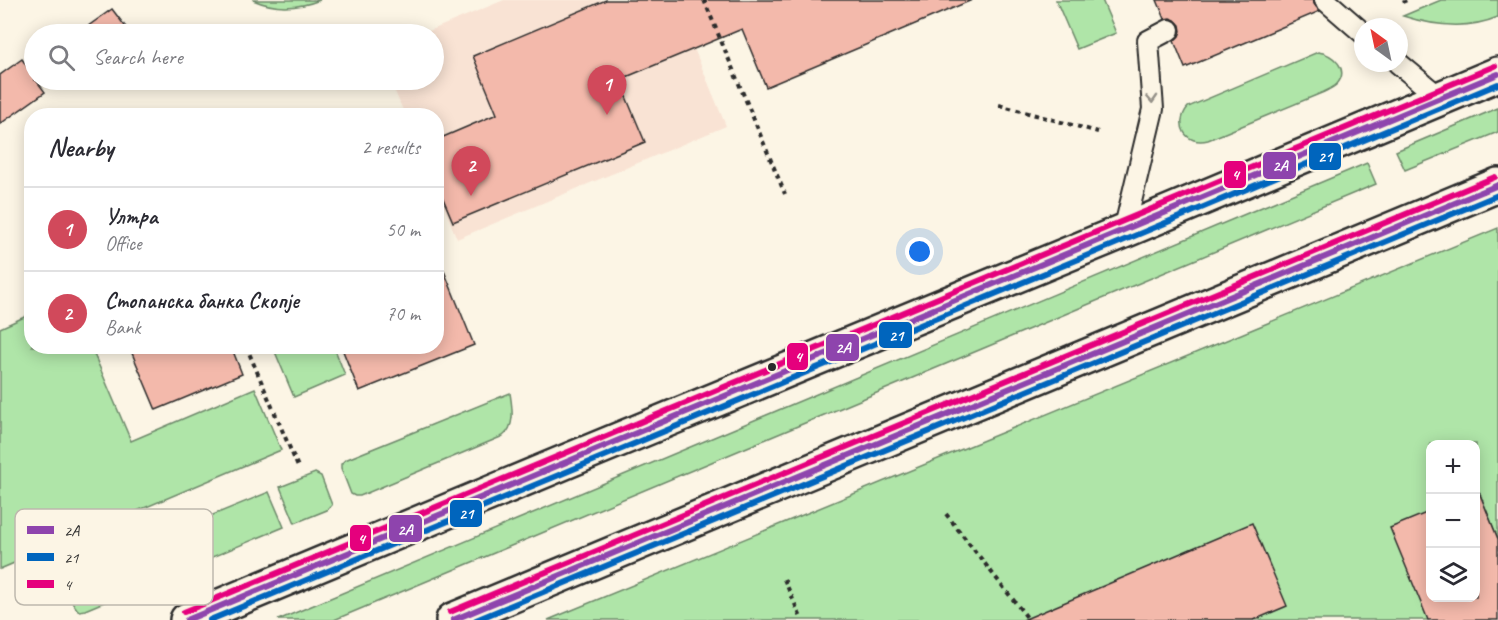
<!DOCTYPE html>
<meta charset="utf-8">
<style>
:root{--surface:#fff;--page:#f7f7f7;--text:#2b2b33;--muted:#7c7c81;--line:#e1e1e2;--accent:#d1495b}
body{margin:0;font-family:Caveat,sans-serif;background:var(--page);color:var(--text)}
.controls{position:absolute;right:18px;bottom:18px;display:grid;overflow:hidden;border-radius:12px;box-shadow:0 3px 15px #0003}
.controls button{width:54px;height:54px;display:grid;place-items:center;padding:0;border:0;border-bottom:2px solid var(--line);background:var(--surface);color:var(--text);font:30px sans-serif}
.compass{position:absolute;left:1354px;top:18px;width:54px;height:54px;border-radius:50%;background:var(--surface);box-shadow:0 3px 15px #0003;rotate:327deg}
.you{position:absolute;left:920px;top:252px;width:21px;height:21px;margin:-15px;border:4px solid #fff;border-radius:50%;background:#1a73e8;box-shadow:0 0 0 9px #1a73e833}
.badge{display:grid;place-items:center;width:39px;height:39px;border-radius:50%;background:var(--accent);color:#fff;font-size:20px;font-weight:700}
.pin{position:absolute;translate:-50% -50px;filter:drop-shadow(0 2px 3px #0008)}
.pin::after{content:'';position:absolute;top:32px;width:21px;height:18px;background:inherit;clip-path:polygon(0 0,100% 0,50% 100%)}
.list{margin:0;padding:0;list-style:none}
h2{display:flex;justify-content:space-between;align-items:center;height:78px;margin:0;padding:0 24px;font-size:26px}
h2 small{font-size:20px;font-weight:400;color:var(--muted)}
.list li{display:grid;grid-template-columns:39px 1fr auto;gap:18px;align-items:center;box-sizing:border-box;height:84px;padding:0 24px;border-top:2px solid var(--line)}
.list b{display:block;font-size:22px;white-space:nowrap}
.list p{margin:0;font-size:20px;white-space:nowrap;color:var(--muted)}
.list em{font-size:20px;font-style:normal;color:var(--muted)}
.icon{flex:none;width:33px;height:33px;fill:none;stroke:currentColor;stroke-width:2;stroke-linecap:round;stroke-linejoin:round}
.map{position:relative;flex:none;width:1498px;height:620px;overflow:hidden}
.search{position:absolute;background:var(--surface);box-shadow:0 3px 15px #0003;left:24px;top:24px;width:420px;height:66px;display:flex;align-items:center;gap:15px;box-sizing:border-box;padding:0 21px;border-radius:33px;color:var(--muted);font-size:22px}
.panel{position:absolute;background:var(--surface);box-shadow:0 3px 15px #0003;left:24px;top:108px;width:420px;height:246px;border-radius:24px}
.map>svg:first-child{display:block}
.built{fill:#f9e3d4}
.green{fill:#afe5a8;stroke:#6d886a;stroke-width:1.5}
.building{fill:#f3b9ab;stroke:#2b2b2b;stroke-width:1.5}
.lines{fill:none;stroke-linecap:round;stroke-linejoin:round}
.lane-casing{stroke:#2b2b2b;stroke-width:24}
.secondary-casing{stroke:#2b2b2b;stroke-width:38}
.path{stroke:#2b2b2b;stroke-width:4;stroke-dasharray:4.5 4.5;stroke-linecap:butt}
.lane{stroke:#fcf5e5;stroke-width:20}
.secondary{stroke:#fcf5e5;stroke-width:33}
.bus-1-casing{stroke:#fcf5e5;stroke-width:10}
.bus-2-casing{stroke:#fcf5e5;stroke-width:10}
.bus-3-casing{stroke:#fcf5e5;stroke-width:10}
.bus-1{stroke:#8e44ad;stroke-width:6}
.bus-2{stroke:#0065bd;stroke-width:6}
.bus-3{stroke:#e5007d;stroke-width:6}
.oneway{stroke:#949088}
.bus-dot{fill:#2b2b2b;stroke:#fcf5e5;stroke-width:2}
.key{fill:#fcf5e5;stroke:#bdb8ad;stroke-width:1.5}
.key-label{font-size:16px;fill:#2b2b2b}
.line-badge{stroke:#fcf5e5;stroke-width:2}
.badge-label{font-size:16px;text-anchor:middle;font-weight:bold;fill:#fff}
</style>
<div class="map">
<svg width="1498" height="620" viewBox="0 0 1498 620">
<rect width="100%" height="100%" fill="#fcf5e5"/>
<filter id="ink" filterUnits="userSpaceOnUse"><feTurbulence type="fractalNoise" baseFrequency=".0167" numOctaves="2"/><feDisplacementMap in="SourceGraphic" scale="12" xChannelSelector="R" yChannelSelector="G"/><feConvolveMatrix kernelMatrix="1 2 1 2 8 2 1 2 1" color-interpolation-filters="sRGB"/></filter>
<g filter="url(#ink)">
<polygon class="built" points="504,0 674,0 726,126 457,239 437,190 436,116 405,115 390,80 434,80 434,34 422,34"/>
<g class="green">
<path d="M 253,0 L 320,0 C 297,9 276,10 253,0 Z"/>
<polygon points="1056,0 1102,0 1116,33 1077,49"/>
<path d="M 1441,0 L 1498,0 L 1498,17 C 1467,30 1434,26 1403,16 Z"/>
<path d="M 1318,52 C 1333,54 1350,69 1337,84 C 1333,88 1328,90 1324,92 L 1208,140 C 1185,146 1174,124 1188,107 Z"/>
<polygon points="1498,108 1498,132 1405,170 1396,151"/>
<polygon points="1367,163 1376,184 334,620 278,620"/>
<polygon points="1498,228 1498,539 1479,492 1476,493 1476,444 1430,444 1428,620 548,620"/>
<polygon points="31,314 32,346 91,347 131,441 255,388 281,450 0,569 0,328"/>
<polygon points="273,347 334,347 345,375 294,397"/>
<path d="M 510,393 C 512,407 516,426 503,436 L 360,496 L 355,496 L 351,494 L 341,468 L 341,464 L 345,460 Z"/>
<polygon points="315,473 321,476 332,505 327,510 295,523 280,487"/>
<path d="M 269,492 L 284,527 L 85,610 L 79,611 C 72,605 65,587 65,578 L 69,574 Z"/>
</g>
<g class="building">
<polygon points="606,0 972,0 766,87 742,29 619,80 645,142 453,222 436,182 436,140 497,114 473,56"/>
<polygon points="1157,0 1313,0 1314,4 1320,11 1185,68 1174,41 1179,36 1181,31 1180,25 1175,20 1170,18 1165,19"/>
<polygon points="112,9 131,34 77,34"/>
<polygon points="22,59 34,77 34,80 36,80 45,92 0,124 0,75"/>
<polygon points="436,256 438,256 474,345 359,391 341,346 436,346"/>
<polygon points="129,346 231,346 242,374 156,410"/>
<polygon points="1479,492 1498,539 1498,620 1428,620 1390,528 1431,511 1431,597 1476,597 1476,493"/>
<polygon points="1252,523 1287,606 1254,620 1023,620"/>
</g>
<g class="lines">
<g class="lane-casing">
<g id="lane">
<polyline points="1325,0 1363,33"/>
<polyline points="1398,63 1440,98"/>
<polyline points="1124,231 1153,109 1148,41 1169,30"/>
</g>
</g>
<g class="secondary-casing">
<g id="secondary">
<polyline points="187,620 572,459 1124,231 1498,74"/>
<polyline points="453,620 1498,185"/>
</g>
</g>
<g class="path">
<polyline points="704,0 785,194"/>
<polyline points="1404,0 1405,3"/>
<polyline points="999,105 1098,132"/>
<polyline points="246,346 298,467"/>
<polyline points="946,514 1029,620"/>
<polyline points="784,579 802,620"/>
</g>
<use href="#lane" class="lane"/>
<use href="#secondary" class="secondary"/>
<g class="bus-1-casing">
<g id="bus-1">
<path d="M 187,620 C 624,437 1062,257 1498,74"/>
<polyline points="453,620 1498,185"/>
</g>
</g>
<g class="bus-2-casing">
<g id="bus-2">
<polyline points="210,620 1127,239 1498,84"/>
<polyline points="476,620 1498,195"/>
</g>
</g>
<g class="bus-3-casing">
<g id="bus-3">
<path d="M 184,612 C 620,429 1058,249 1495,66"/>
<polyline points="450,612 1495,177"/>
</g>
</g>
<use href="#bus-1" class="bus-1"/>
<use href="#bus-2" class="bus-2"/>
<use href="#bus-3" class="bus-3"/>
</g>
<defs><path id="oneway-chevron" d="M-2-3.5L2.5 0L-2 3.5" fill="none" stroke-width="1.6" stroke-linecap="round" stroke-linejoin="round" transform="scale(1.5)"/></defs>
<use class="oneway" href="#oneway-chevron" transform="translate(1152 99) rotate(87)"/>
</g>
<circle class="bus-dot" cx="772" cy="367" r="5"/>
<rect x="15" y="509" width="198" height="96" rx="9" class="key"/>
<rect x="27" y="526" width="27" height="8" fill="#8e44ad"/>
<rect x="27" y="553" width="27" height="8" fill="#0065bd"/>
<rect x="27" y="580" width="27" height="8" fill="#e5007d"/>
<g class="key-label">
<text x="64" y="536">2A</text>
<text x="64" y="563">21</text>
<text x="64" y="590">4</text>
</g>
<g class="line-badge">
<rect x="1308" y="142" width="34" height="29" rx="6" fill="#0065bd"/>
<rect x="1262" y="151" width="35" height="29" rx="6" fill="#8e44ad"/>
<rect x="1223" y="160" width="24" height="29" rx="6" fill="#e5007d"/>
<rect x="878" y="321" width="35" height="28" rx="6" fill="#0065bd"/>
<rect x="825" y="333" width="35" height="29" rx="6" fill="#8e44ad"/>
<rect x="786" y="342" width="23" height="29" rx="6" fill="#e5007d"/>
<rect x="449" y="499" width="34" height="29" rx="6" fill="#0065bd"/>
<rect x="388" y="514" width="35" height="29" rx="6" fill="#8e44ad"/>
<rect x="349" y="524" width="23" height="28" rx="6" fill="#e5007d"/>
</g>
<g class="badge-label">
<text x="1325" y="162">21</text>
<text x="1280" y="171">2A</text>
<text x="1235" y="180">4</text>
<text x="896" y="341">21</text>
<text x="843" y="353">2A</text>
<text x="798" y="362">4</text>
<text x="466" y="519">21</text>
<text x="405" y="535">2A</text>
<text x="361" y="544">4</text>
</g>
</svg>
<div class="controls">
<button>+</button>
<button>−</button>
<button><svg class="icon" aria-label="layers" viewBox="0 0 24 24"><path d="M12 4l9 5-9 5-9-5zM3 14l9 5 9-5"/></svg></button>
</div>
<svg class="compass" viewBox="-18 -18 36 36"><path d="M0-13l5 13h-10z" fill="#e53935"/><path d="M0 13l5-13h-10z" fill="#7c7c81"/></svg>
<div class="you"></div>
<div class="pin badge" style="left:607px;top:115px">1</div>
<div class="pin badge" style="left:471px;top:196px">2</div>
<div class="search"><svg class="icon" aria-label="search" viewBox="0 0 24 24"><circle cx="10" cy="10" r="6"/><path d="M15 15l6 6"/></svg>Search here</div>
<section class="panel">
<h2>Nearby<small>2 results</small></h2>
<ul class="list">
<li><span class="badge">1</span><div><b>Ултра</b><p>Office</p></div><em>50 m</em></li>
<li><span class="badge">2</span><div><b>Стопанска банка Скопје</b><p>Bank</p></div><em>70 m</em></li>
</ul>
</section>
</div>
